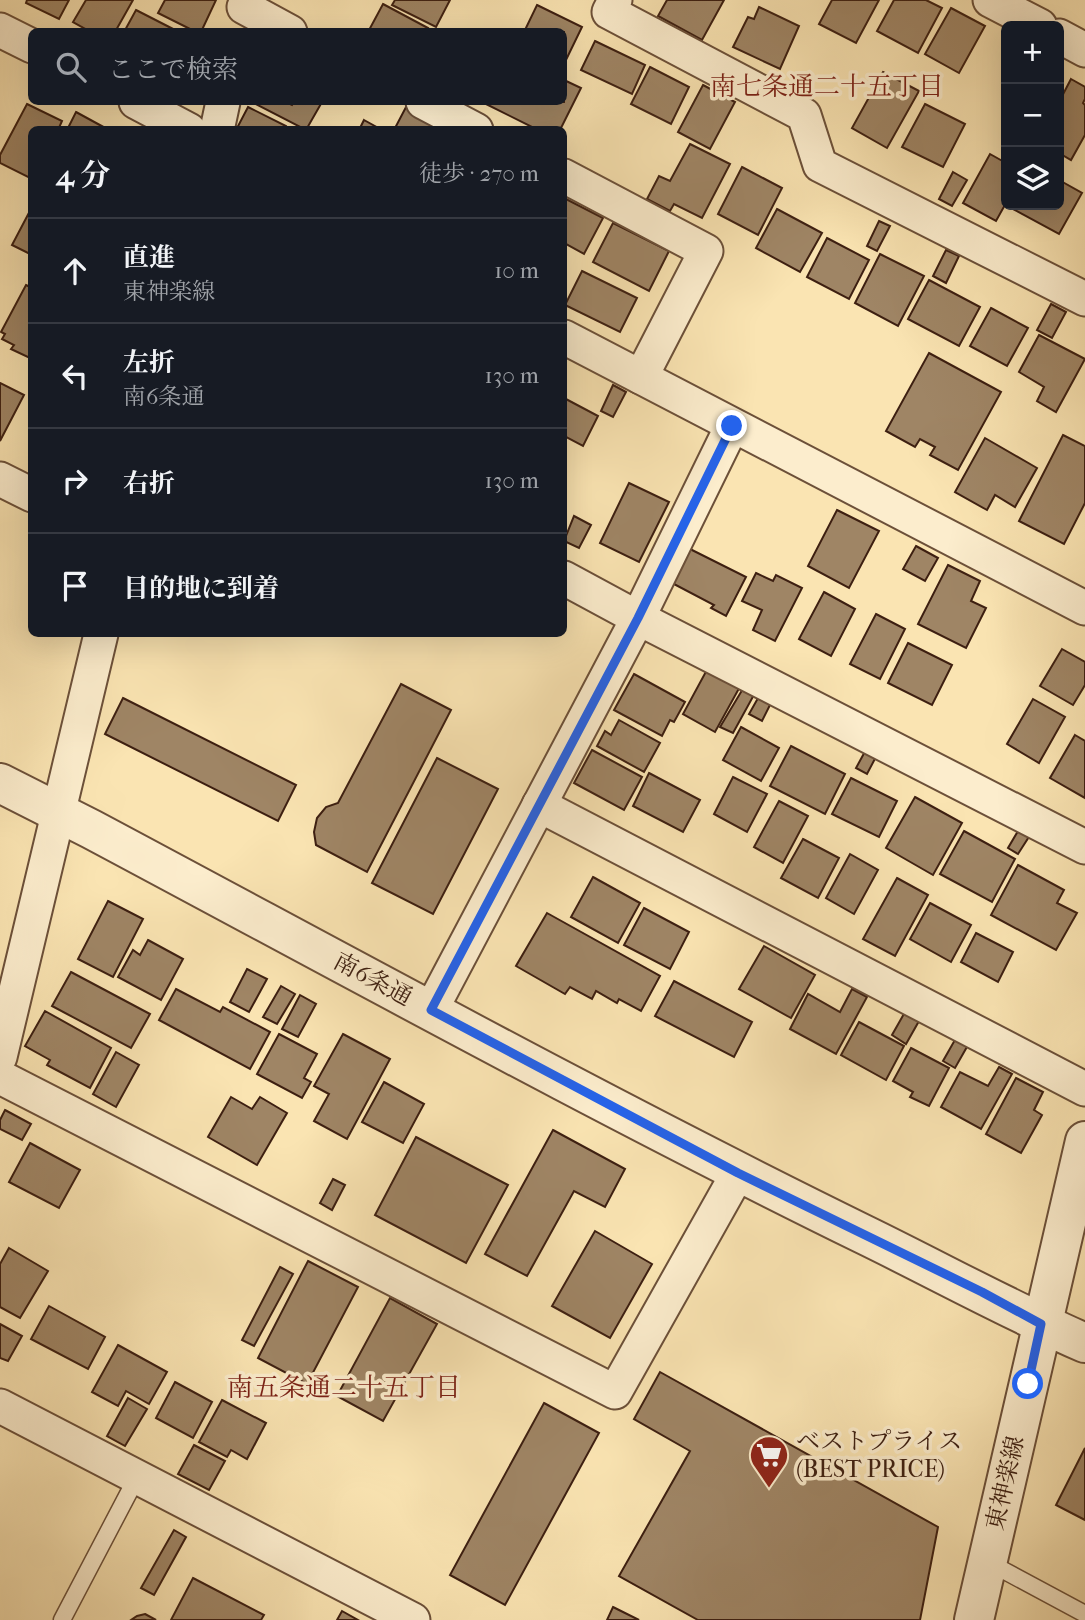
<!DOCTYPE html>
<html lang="ja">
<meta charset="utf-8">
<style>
:root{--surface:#171b24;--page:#20242c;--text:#f1f3f6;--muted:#9ea1a6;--line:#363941}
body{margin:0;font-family:"IM FELL French Canon","Noto Serif JP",serif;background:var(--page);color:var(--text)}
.controls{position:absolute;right:21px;top:21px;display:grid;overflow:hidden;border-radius:10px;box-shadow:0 7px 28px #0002}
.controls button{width:63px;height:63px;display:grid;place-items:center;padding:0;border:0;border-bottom:2px solid var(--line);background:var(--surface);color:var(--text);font:35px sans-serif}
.stop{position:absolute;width:21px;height:21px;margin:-16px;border:5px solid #2563eb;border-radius:50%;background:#fff}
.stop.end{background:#2563eb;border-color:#fff;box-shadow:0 2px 7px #0008}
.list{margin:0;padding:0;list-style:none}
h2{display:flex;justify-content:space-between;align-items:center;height:91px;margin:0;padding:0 28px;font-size:30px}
h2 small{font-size:23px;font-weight:400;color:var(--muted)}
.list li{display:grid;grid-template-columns:46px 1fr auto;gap:21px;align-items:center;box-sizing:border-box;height:105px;padding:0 28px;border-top:2px solid var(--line)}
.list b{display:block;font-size:26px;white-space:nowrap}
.list p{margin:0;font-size:23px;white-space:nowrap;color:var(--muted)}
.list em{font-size:23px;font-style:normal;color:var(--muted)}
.icon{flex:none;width:38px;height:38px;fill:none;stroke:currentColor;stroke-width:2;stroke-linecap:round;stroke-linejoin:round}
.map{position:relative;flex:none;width:1085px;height:1620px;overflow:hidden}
.search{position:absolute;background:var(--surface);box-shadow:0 7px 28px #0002;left:28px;top:28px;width:539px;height:77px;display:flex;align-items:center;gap:18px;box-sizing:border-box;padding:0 24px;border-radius:10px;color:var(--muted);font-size:26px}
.panel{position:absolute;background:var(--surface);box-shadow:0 7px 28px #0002;left:28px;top:126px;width:539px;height:511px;border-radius:10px}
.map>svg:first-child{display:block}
.building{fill:#9f8565;stroke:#3d1f11;stroke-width:2}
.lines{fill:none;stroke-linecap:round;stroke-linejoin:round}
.service-casing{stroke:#6c5039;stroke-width:19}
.minor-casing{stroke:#6c5039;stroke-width:37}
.tertiary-casing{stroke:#6c5039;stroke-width:42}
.service{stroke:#fcedcd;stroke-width:16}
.minor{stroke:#fcedcd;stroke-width:33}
.tertiary{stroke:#fcedcd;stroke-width:38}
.route{stroke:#2563eb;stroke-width:9}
.labels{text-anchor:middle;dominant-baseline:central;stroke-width:7;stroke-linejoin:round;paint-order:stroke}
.street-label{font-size:24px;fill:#3d1f11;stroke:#fcedcd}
.poi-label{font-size:24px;fill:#3d1f11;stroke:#fcedcd;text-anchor:start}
.neighbourhood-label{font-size:26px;fill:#7a1f14;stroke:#fcedcd}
</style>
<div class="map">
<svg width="1085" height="1620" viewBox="0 0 1085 1620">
<rect width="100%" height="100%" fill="#fae4b2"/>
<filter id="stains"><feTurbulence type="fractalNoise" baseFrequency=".00286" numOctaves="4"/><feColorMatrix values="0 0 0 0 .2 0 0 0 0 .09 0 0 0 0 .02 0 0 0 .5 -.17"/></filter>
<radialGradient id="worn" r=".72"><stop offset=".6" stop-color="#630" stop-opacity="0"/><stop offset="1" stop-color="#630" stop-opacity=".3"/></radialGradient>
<g class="building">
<polygon points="27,0 69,0 59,19 26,3"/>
<polygon points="86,0 133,0 115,32 91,32 73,22"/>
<polygon points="165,0 216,0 201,32 196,32 158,13"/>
<polygon points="395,0 450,0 436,27 392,5"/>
<polygon points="667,0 724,0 702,40 658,16"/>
<polygon points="832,0 879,0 856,43 819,24"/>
<polygon points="894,0 926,0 942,8 918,53 877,31"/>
<polygon points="383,4 428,28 426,32 368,32"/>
<polygon points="537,5 582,27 564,64 564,32 524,32"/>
<polygon points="759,7 799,26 780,69 733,47 748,17 754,19"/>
<polygon points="951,8 985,26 959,73 925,54"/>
<polygon points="136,10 179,32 124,32"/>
<polygon points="595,41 645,65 632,94 581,70"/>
<polygon points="650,67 689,87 671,124 631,104"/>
<polygon points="883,72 919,91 887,148 852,128"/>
<polygon points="1071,79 1085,87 1085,99 1083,103 1085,105 1085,135 1071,160 1059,153 1059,102"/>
<polygon points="564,80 581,88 560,130 538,130 482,102 564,102"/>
<polygon points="703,85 735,102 710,149 678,132"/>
<polygon points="252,102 286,102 292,105 294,102 322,102 306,130"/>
<polygon points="27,104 62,121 58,130 32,130 32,179 0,163 0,155"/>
<polygon points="925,104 965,124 943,167 902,147"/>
<polygon points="248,107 286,126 285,130 236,130"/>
<polygon points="406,107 436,123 433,130 394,130"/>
<polygon points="76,112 109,130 67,130"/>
<polygon points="364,120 382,130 359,130"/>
<polygon points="690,144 730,164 702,218 674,204 670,211 647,199 659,176 670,181"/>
<polygon points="990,154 1006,163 1006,203 996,221 963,203"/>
<polygon points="742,167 782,188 758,235 718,214"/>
<polygon points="953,172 967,180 952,206 939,199"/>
<polygon points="1059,180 1082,193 1059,234 1013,209 1015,205 1059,205"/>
<polygon points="564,198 603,218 584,254 564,243"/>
<polygon points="32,207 32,255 12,245"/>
<polygon points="777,209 822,233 800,272 756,248"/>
<polygon points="879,221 890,226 877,251 867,246"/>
<polygon points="613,223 669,251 649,291 593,262"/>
<polygon points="827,238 869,260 849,299 807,277"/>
<polygon points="946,250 959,256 946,283 933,276"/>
<polygon points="880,254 924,276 898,326 855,303"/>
<polygon points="582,271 637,298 620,332 565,305"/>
<polygon points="929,280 980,307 959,346 908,319"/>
<polygon points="26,285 32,288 32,359 11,349 14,345 2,339 5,334 1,332"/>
<polygon points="1051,304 1066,312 1052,338 1037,330"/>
<polygon points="991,308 1028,328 1007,366 970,346"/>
<polygon points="1039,335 1085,359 1056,412 1037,401 1044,387 1019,372"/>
<polygon points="929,353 1001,392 958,470 930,455 935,447 920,439 915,447 886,431"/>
<polygon points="0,383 24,395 0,441"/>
<polygon points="613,385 626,392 613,417 601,411"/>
<polygon points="564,398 598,416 583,446 564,436"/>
<polygon points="1063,435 1085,446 1085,503 1064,544 1019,521"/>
<polygon points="985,438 1037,468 1015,507 995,495 987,510 955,492"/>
<polygon points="629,483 669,502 639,562 600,543"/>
<polygon points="837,510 879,531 849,588 808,566"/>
<polygon points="574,516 591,525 579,548 564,541"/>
<polygon points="916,546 938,558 925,581 903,569"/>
<polygon points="690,549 746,577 726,616 711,608 714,605 672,583"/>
<polygon points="948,565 980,581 971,601 986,608 966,648 918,624"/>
<polygon points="756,573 773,581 776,575 802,588 775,641 753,630 762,610 742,601"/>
<polygon points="824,592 855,609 831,656 799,639"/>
<polygon points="876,614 905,629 880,679 850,664"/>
<polygon points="908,643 952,665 932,705 888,683"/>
<polygon points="1062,649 1085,662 1085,685 1073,705 1040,686"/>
<polygon points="709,666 742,683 715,732 683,714"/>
<polygon points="634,674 685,702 674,722 670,720 662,736 614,710"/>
<polygon points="401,684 451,710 367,872 316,845 314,832 317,818 326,807 338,803"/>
<polygon points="744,687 755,693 733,733 720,727"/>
<polygon points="762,691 774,697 762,721 749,714"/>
<polygon points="123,698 296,785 278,821 105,734"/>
<polygon points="1033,699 1065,717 1039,763 1007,744"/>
<polygon points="619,720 660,743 644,772 597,746 605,731 611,735"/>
<polygon points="741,727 779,748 761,781 723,760"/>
<polygon points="1075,735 1085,741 1085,798 1050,778"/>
<polygon points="791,746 845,774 825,814 770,786"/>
<polygon points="868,746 879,751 867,774 856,768"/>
<polygon points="592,750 642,777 624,810 574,783"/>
<polygon points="437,758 498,789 433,914 372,883"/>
<polygon points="649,773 700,800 683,832 633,806"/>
<polygon points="733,777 767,794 747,832 714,814"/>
<polygon points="851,778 897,801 879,837 832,814"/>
<polygon points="915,797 962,823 933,875 886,848"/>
<polygon points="779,801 808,816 783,863 754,847"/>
<polygon points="1021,826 1032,832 1018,854 1008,848"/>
<polygon points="964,831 1015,859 992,902 940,874"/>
<polygon points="803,839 839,858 818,898 781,878"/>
<polygon points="850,854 878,870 854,914 826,898"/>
<polygon points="1018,865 1064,890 1057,903 1077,913 1056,950 991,915"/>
<polygon points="593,877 640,903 618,943 571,917"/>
<polygon points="897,878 928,895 895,956 863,939"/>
<polygon points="108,901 143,919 113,977 78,959"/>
<polygon points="930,903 971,925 951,962 910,939"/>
<polygon points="644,908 689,932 670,969 624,945"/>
<polygon points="547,913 660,976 641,1011 619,999 617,1003 596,991 592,999 570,987 565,994 516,966"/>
<polygon points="976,933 1013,952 998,982 961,962"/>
<polygon points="148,940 183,959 161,1000 118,977 133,950 140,955"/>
<polygon points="764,946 815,975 791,1018 739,989"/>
<polygon points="247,969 267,979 249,1012 230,1002"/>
<polygon points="71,972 150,1014 131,1048 52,1006"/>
<polygon points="674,981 752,1022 734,1057 655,1016"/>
<polygon points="281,986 295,994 277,1024 263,1017"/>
<polygon points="176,989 220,1012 223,1007 270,1032 250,1069 159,1020"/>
<polygon points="852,989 867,997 836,1054 790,1029 808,994 840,1012"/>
<polygon points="300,995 316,1004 298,1037 282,1029"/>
<polygon points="45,1011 111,1048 90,1088 47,1065 50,1060 25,1046"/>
<polygon points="905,1012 919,1021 906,1044 892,1035"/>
<polygon points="859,1022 904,1046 886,1080 841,1055"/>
<polygon points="279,1034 317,1054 304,1078 311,1082 302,1098 257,1074"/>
<polygon points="343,1034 390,1059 347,1139 314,1121 329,1094 314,1086"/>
<polygon points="956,1038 968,1045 955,1068 943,1061"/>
<polygon points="911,1048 949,1068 929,1106 910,1097 913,1092 893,1081"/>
<polygon points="116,1052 139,1065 116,1107 93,1094"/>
<polygon points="999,1067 1012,1074 981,1129 941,1107 960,1072 988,1086"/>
<polygon points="1016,1078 1043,1092 1034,1110 1042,1115 1021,1153 986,1134"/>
<polygon points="384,1082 424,1104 403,1143 362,1122"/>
<polygon points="231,1097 252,1109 260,1097 287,1113 257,1165 208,1137"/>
<polygon points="5,1110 31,1124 22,1140 0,1129 0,1120"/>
<polygon points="553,1130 625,1169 605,1207 574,1191 527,1276 485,1254"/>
<polygon points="416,1137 508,1185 466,1263 375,1215"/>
<polygon points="30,1143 80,1170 59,1208 9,1182"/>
<polygon points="333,1179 345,1185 332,1210 320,1203"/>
<polygon points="595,1231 652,1264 610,1338 552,1306"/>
<polygon points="9,1248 48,1271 20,1318 0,1307 0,1264"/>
<polygon points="308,1261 358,1287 307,1384 258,1358"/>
<polygon points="280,1267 293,1274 254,1346 242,1340"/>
<polygon points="390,1298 437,1324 383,1421 337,1396"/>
<polygon points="49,1306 105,1337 88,1369 31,1339"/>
<polygon points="0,1324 22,1336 8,1361 0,1358"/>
<polygon points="118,1345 167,1372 149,1404 126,1391 118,1406 92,1392"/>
<polygon points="660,1372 938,1527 920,1620 698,1620 619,1576 690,1451 634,1419"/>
<polygon points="175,1382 212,1402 193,1438 156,1418"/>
<polygon points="128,1398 147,1409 125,1446 107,1436"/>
<polygon points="222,1400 266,1423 247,1459 231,1450 227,1457 199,1442"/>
<polygon points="544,1403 599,1433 505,1605 450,1575"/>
<polygon points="194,1445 225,1461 209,1490 178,1474"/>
<polygon points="1085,1448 1085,1520 1056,1505"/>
<polygon points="174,1530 186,1537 154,1595 141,1588"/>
<polygon points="193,1578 264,1615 261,1620 171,1620"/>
<polygon points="613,1607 639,1620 607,1620"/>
<polygon points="342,1611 358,1620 337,1620"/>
<polygon points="145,1614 156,1620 131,1620 137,1616"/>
</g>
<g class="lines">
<g class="service-casing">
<g id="service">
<polyline points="988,1562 1085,1614"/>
<polyline points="62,1620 137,1477"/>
</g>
</g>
<g class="minor-casing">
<g id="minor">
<polyline points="615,0 609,12 804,115 820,165 1085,299"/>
<polyline points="990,0 1040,26"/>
<polyline points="244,7 290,32"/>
<polyline points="0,30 32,46"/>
<polyline points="1059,36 1085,50"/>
<polyline points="136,102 189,130"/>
<polyline points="423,102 476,130"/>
<polyline points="217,130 223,102"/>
<polyline points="564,176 706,251 641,377"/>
<polyline points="564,337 1085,608"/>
<polyline points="0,479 32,495"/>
<polyline points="564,578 638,618 1085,847"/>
<polyline points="539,805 1085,1089"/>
<polyline points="431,1010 638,618 732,426"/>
<polyline points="0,1057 101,634"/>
<polyline points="0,1077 615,1392 738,1173"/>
<polyline points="0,1406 413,1620"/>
</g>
</g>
<g class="tertiary-casing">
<g id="tertiary">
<path d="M 0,783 L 91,829 C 348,966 602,1106 863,1234 C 937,1270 1009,1310 1085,1343"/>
<polyline points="974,1620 1085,1141"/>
</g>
</g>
<use href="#service" class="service"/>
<use href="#minor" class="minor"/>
<use href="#tertiary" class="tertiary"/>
</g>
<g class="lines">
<polyline class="route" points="732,426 638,618 431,1010 738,1173 982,1292 1041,1324 1028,1384"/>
</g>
<defs>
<g id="supermarket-pin" transform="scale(2.0125)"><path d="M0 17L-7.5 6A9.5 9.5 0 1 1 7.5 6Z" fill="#8f2418" stroke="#fcedcd"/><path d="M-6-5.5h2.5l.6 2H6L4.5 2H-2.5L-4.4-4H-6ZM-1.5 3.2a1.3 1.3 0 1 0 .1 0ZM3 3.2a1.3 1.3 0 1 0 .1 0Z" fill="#fff"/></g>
</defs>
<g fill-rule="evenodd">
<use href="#supermarket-pin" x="769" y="1455"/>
</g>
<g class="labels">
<g class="street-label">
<text transform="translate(373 979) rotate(28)">南6条通</text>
<text transform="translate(1005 1483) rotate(-77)">東神楽線</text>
</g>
<g class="poi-label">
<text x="796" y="1441">ベストプライス<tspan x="796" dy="28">(BEST PRICE)</tspan></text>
</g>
<g class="neighbourhood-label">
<text x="827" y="86">南七条通二十五丁目</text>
<text x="344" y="1387">南五条通二十五丁目</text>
</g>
</g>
<rect width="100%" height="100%" filter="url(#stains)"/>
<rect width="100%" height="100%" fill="url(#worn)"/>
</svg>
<div class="controls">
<button>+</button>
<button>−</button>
<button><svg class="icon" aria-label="layers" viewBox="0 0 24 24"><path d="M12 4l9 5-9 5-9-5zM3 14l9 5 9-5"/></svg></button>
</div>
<div class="stop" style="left:1028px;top:1384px"></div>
<div class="stop end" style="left:732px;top:426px"></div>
<div class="search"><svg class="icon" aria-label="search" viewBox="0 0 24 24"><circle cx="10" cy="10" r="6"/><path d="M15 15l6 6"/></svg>ここで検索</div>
<section class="panel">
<h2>4 分<small>徒歩 · 270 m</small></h2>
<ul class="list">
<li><svg class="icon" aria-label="ahead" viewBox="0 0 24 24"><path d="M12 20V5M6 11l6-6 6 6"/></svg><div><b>直進</b><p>東神楽線</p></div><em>10 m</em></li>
<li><svg class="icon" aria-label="left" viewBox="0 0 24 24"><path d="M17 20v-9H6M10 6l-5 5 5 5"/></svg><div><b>左折</b><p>南6条通</p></div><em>130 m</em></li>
<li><svg class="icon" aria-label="right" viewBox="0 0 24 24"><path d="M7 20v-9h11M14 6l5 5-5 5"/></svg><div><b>右折</b></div><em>130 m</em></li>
<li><svg class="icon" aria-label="arrive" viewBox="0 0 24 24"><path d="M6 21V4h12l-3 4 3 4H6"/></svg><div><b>目的地に到着</b></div></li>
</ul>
</section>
</div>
